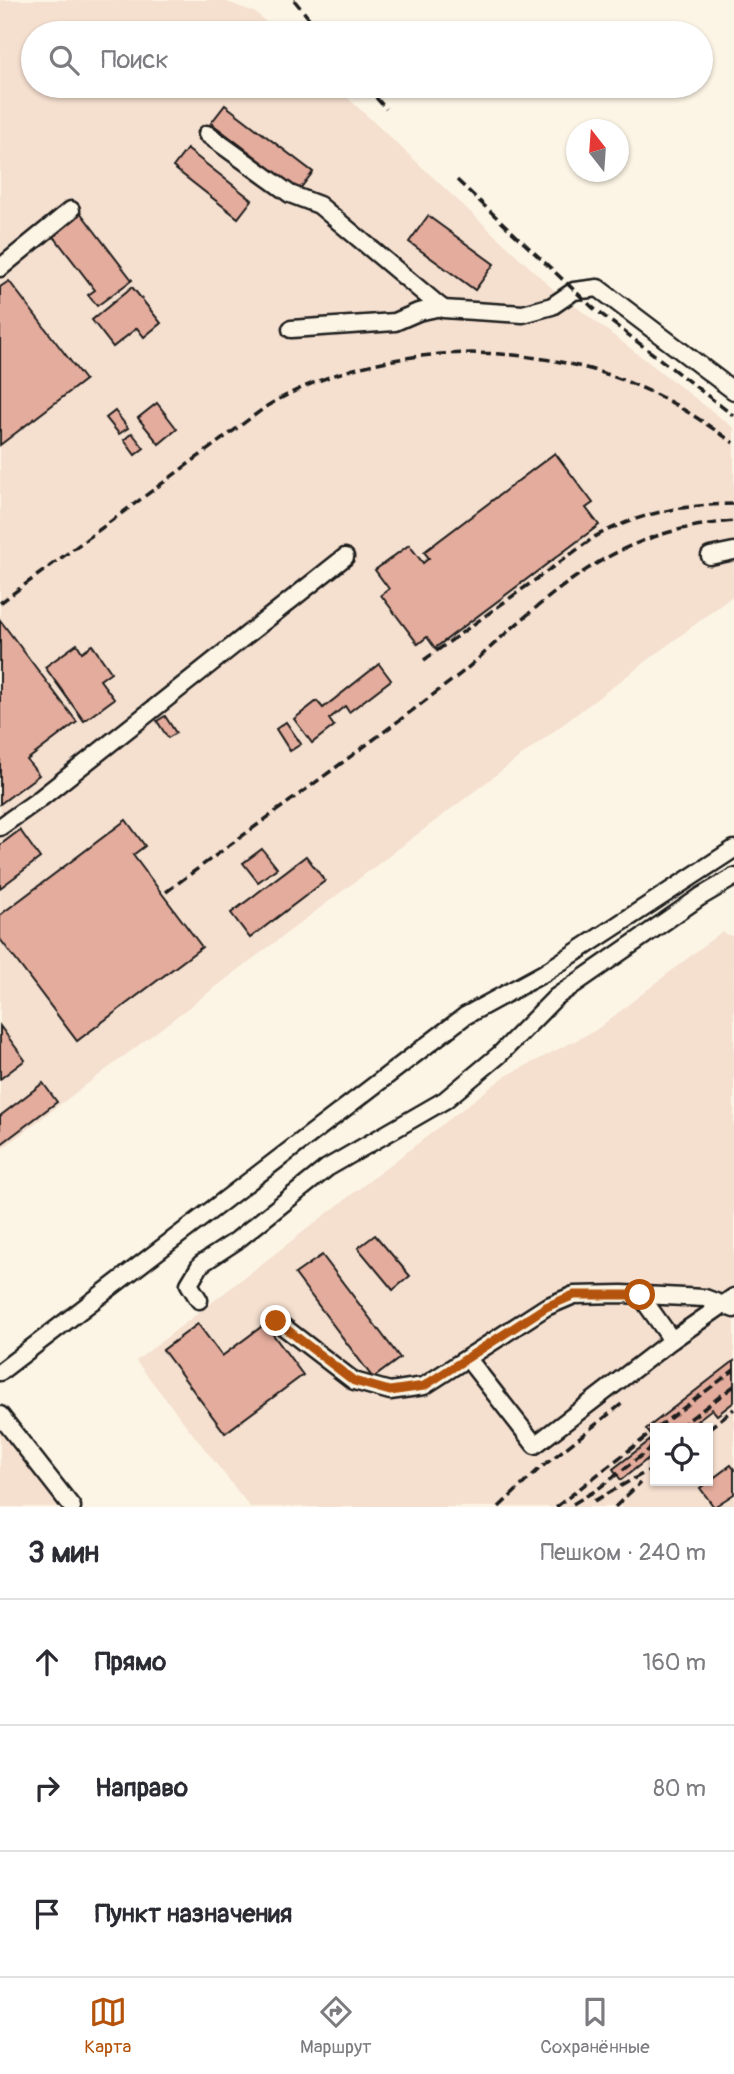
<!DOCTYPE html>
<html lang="ru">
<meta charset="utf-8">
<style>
:root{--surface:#fff;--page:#f7f7f7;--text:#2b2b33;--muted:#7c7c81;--line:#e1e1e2;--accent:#b45309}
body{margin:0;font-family:Pangolin,sans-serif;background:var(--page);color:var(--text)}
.controls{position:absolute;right:21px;bottom:21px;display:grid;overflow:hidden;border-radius:0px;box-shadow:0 2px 5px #0004}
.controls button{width:63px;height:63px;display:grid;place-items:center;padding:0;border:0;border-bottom:2px solid var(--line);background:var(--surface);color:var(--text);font:35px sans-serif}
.compass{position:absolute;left:566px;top:119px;width:63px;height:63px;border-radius:50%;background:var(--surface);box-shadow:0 2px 5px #0004;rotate:343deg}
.stop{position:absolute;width:21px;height:21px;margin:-16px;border:5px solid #b45309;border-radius:50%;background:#fff}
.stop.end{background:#b45309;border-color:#fff;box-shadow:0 2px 7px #0008}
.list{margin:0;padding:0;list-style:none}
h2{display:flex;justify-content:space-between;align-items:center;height:91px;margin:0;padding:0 28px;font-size:30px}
h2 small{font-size:23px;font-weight:400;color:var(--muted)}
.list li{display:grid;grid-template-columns:46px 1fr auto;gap:21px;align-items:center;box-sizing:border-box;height:126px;padding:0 28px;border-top:2px solid var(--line)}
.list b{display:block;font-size:26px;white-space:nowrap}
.list em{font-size:23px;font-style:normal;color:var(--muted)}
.icon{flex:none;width:38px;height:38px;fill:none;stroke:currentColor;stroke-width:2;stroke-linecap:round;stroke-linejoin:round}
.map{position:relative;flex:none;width:734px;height:1507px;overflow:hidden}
.search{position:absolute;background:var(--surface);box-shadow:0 2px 5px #0004;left:21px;right:21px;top:21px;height:77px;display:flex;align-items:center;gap:18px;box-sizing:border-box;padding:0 24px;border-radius:38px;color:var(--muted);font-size:26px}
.sheet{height:469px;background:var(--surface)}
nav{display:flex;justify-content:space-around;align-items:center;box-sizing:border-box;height:98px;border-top:2px solid var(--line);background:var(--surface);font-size:19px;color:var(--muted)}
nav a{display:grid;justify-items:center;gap:4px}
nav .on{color:var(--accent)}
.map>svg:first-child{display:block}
.built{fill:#f5dfcf;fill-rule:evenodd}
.building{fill:#e4ac9c;stroke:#1c1c1c;stroke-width:2}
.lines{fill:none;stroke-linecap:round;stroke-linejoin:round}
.minor-casing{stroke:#1c1c1c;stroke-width:21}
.minor{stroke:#fcf5e5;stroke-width:16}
.rail{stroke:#1c1c1c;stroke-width:3.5;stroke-dasharray:10 5;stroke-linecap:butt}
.route{stroke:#b45309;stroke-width:9}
</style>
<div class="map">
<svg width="734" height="1507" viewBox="0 0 734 1507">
<rect width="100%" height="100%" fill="#fcf5e5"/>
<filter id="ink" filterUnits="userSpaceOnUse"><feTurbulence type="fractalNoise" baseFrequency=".0143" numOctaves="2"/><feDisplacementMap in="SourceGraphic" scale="14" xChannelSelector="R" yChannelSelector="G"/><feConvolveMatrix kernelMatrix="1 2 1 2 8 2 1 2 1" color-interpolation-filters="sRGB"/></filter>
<g filter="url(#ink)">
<g class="built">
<polygon points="0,0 222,0 256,13 278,33 33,33 33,86 335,86 553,289 734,428 734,595 0,1150"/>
<path d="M 721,932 L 734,937 L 734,1507 L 250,1507 L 136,1361 L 504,1077 L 596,1030 ZM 655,1428 L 708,1428 L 708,1481 L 655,1481 Z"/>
<polygon points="0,1418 69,1507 0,1507"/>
</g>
<g class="building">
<polygon points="225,105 313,172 299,190 211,123"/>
<polygon points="187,149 252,200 238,218 173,167"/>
<polygon points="80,212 132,280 97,306 88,295 95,290 52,234"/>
<polygon points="428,216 494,264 475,290 409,242"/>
<polygon points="9,281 85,380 0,445 0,287"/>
<polygon points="132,287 161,323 144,337 137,328 113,347 92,320"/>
<polygon points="157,403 177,429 159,444 138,418"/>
<polygon points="115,411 128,428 119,434 106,418"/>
<polygon points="132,433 144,448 135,455 124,440"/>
<polygon points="555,453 593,503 586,508 599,525 435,648 427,637 418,644 381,595 389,589 375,570 409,545 423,563 429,558 424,552"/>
<polygon points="0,620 77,722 27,760 39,775 0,804"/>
<polygon points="77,644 82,652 92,645 111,672 100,680 114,699 84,721 45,667"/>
<polygon points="379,664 391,680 349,712 345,706 329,719 334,726 312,743 294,719 317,701 323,708"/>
<polygon points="165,716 176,733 168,738 157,721"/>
<polygon points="286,722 301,744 290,751 276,729"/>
<polygon points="126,820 145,846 133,855 202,947 77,1041 0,939 0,915"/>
<polygon points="20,830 40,858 0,888 0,845"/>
<polygon points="262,849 277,868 258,882 243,863"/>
<polygon points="306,856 325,881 250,938 231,913"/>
<polygon points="0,1026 25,1060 0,1079"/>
<polygon points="43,1083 57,1102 0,1145 0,1116"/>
<polygon points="375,1235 410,1276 393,1290 358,1248"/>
<polygon points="322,1255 400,1358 373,1378 295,1274"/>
<polygon points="198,1324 222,1356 265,1324 303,1375 225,1433 163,1350"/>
<polygon points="734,1361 734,1402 717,1415 712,1409 687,1428 655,1428 655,1453 621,1480 613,1469 653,1438 646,1429"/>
<polygon points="731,1465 734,1469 734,1494 714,1507 700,1488"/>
</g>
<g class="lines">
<g class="minor-casing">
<g id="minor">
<polyline points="207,134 290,194 319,205 443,309 523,314 552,306 574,291 598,288 734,391"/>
<polyline points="0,268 71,210"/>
<polyline points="291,329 395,322 418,312 441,307"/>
<polyline points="710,556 734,551"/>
<polyline points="0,827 41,798 345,557"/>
<polyline points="640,1295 672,1340"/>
<polyline points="199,1300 189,1284 201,1264 236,1241 327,1168 445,1100 499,1055 556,997 700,897 734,877"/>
<polyline points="276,1321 354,1381 390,1391 424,1386 546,1307 574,1295 622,1294 705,1298 734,1309"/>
<polyline points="468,1359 535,1445 672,1340 734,1297"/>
<polyline points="0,1372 465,1016 544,973 734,849"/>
<polyline points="0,1415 72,1507"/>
</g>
</g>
<use href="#minor" class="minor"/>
<g class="rail">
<polyline points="294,0 321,33"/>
<polyline points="366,86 386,109"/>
<polyline points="457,180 592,307 734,416"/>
<path d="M 0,603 L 267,406 C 379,339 540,336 657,395 C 684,408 709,426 734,443"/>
<path d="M 424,660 L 596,536 C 643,512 682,505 734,504"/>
<path d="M 166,892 C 262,821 360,751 455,678 C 475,663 492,645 511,629 C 584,565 635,530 734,521"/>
<polyline points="657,1428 734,1370"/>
<polyline points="678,1428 734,1386"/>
<polyline points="708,1429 734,1409"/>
<polyline points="594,1501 655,1467"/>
<polyline points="573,1504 598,1489 655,1445"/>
<polyline points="499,1507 538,1470 623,1403"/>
<polyline points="556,1507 655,1430"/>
<polyline points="615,1507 640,1483"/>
</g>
</g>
</g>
<g class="lines" filter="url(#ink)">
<polyline class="route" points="276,1321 354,1381 390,1391 424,1386 546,1307 574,1295 640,1295"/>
</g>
</svg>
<div class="controls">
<button><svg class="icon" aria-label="locate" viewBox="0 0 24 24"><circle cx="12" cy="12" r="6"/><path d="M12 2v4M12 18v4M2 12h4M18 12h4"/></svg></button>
</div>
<svg class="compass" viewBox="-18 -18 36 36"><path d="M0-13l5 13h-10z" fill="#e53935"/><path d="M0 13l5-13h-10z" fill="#7c7c81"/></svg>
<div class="stop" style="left:640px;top:1295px"></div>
<div class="stop end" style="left:276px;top:1321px"></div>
<div class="search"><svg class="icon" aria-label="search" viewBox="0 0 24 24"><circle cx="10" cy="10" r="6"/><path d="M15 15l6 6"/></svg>Поиск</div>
</div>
<section class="sheet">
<h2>3 мин<small>Пешком · 240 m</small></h2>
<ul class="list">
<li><svg class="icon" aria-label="ahead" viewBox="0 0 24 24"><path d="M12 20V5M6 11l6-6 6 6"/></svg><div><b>Прямо</b></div><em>160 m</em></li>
<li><svg class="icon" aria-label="right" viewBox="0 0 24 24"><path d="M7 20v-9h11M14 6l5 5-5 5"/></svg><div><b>Направо</b></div><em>80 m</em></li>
<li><svg class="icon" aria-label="arrive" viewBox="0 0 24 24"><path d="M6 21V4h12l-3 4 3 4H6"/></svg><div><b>Пункт назначения</b></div></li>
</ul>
</section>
<nav>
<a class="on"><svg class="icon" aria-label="map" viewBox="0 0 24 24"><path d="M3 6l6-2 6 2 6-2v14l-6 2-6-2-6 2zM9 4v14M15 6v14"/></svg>Карта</a>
<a><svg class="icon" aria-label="directions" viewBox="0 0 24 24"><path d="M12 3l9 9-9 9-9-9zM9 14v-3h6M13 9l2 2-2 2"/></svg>Маршрут</a>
<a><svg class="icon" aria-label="saved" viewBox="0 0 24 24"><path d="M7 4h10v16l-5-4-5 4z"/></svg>Сохранённые</a>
</nav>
